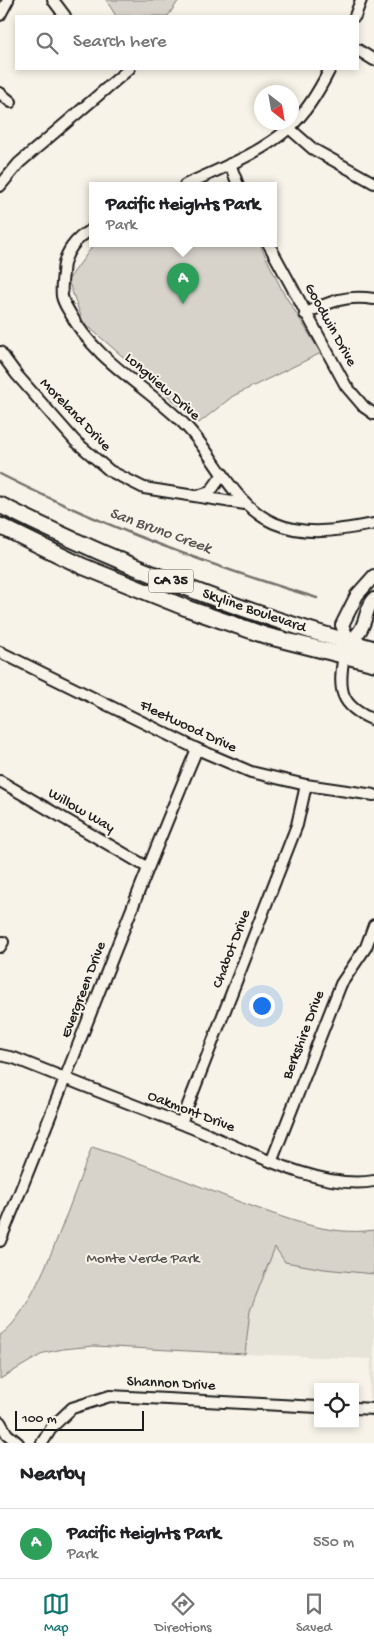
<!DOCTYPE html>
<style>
:root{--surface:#fff;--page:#f6f6f6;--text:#202124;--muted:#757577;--line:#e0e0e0;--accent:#0f766e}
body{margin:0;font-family:"Gochi Hand",sans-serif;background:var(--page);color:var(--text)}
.controls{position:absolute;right:15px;bottom:15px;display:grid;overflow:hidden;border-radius:0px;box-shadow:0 2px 8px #0003}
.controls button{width:45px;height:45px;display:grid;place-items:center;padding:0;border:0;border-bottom:1px solid var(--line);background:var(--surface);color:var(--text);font:25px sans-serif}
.compass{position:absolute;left:254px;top:85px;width:45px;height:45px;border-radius:50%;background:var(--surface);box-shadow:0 2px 8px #0003;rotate:149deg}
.scale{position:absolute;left:15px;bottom:12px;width:129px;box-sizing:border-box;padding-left:5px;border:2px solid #1c1c1c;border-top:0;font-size:14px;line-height:18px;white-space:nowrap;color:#1c1c1c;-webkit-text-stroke:4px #f7f3e8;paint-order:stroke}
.you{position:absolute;left:261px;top:1005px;width:18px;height:18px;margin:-12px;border:4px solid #fff;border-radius:50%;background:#1a73e8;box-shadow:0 0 0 8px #1a73e833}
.badge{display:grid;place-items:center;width:32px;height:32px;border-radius:50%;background:var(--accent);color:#fff;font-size:16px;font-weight:700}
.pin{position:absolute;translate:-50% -41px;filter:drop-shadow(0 1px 2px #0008)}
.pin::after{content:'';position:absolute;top:26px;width:18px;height:15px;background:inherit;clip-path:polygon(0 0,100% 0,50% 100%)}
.popup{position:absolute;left:89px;top:182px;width:188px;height:65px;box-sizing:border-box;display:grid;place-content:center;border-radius:0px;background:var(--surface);filter:drop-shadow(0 1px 4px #0005);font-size:16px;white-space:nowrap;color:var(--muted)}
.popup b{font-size:19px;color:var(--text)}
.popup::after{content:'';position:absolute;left:50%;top:100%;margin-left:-10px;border:10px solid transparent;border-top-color:var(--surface)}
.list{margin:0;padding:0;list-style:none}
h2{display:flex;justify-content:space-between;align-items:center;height:65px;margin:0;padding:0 20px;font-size:21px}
h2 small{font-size:16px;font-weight:400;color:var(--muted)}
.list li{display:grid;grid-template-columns:32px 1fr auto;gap:15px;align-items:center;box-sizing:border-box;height:70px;padding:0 20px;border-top:1px solid var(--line)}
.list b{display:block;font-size:19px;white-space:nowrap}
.list p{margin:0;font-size:16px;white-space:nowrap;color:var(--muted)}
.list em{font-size:16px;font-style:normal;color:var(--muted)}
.icon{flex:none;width:28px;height:28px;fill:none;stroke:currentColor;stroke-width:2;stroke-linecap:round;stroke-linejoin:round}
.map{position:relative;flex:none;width:374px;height:1443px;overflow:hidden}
.search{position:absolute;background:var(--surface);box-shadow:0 2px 8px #0003;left:15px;right:15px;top:15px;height:55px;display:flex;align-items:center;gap:12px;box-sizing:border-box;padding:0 18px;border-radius:0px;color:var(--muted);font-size:19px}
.sheet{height:135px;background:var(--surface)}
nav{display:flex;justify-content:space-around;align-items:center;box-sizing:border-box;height:70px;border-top:1px solid var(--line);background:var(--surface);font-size:14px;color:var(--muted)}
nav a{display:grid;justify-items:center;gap:2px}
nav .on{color:var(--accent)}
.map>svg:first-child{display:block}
.built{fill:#e6e3d9}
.green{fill:#d7d3cb;stroke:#7a7874}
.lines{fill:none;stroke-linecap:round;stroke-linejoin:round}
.stream{stroke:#72716c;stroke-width:2.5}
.minor-casing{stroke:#1c1c1c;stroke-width:14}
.tertiary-casing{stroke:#1c1c1c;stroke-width:16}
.primary-casing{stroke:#1c1c1c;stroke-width:19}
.minor{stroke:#f7f3e8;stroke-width:10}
.tertiary{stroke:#f7f3e8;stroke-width:12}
.primary{stroke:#f7f3e8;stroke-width:15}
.labels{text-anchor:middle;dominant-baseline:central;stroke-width:4;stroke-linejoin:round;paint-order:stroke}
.shield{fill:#f7f3e8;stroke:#5e5c59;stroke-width:1}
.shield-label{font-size:14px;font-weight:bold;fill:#1c1c1c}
.street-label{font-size:15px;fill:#1c1c1c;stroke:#f7f3e8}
.park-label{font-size:15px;fill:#545351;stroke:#f7f3e8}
.water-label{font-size:16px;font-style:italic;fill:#565452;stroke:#f7f3e8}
</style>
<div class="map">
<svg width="374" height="1443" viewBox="0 0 374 1443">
<rect width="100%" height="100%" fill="#f7f3e8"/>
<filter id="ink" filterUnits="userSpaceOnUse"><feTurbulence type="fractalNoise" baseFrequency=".02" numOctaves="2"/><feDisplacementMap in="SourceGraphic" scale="10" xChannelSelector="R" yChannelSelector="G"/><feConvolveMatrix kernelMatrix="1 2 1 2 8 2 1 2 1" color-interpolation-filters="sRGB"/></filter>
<g filter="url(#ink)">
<polygon class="built" points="275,1247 324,1269 374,1274 374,1399 369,1399 371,1359 245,1354 250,1310"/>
<g class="green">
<polygon points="106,0 179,0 168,16 116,16"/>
<polygon points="95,243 259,243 283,292 321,353 233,396 199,423 83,322 68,280"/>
<path d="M 92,1147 C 143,1163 191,1183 240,1202 C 283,1217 328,1237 374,1230 L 374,1274 L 324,1269 L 285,1262 L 275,1247 L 250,1311 L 245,1354 L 94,1346 L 63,1349 L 44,1353 L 0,1379 L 0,1335 C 37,1312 74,1190 92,1147 Z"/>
</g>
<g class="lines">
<path class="stream" d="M 0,474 C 102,526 207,565 317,598"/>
<g class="minor-casing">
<g id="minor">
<polyline points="53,0 65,16"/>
<polyline points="0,15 8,0"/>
<polyline points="355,16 361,0"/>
<polyline points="358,50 374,60"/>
<polyline points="0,93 11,102"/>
<polyline points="289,128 313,149 374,183"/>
<polyline points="230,164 238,185"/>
<path d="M 185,185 C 219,169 260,154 289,128 C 306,113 320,89 330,69"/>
<polyline points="0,186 19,163 129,69"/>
<path d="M 93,229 C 76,237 63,254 63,273 C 62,281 61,289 62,296 C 63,302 67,308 70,313 C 96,362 148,387 186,426 C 216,457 232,504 274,523 C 307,537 340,530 374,524"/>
<polyline points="268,243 346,386 364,407 374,414"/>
<path d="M 305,314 C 330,301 346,295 374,299"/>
<polyline points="0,352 17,375 75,441 110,471 144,488 245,504"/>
<polyline points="198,496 210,492 223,474"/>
<polyline points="0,652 197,749 251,772 306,785 374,795"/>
<path d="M 344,655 C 338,689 339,706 374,720"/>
<polyline points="0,781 147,867"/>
<polyline points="0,947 3,942"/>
<path d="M 0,1055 L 14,1058 C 69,1080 125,1102 180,1123 C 233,1143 318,1192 374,1181"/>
<polyline points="181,1123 297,825 306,785"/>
<polyline points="272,1160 341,984 366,947 374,925"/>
<path d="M 0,1241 C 67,1078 128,912 197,749"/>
<polyline points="355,1408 374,1409"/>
<polyline points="0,1422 7,1434 18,1443"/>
<polyline points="42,1443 52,1427 72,1408 110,1396 318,1407"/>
</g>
</g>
<g class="tertiary-casing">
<g id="tertiary">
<polyline points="349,642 342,625 357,595 374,576"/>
<path d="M 347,648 C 350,640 357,636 361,629 C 367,618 366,608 374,599"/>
</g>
</g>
<g class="primary-casing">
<g id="primary">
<path d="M 0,505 C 120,565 245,614 374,649"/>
<polyline points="0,526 82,566 189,609 267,636 374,663"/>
</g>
</g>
<use href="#minor" class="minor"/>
<use href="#tertiary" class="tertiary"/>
<use href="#primary" class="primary"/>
</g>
</g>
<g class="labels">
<rect class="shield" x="148.5" y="569.5" width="45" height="23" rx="4"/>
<g class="shield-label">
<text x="171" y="581">CA 35</text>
</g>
<g class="street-label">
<text transform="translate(330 325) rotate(61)">Goodwin Drive</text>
<text transform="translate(162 387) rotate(41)">Longview Drive</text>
<text transform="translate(75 415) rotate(46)">Moreland Drive</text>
<text transform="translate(254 611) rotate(19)">Skyline Boulevard</text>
<text transform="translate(188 727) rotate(25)">Fleetwood Drive</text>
<text transform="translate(81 811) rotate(30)">Willow Way</text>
<text transform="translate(232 949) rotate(-69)">Chabot Drive</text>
<text transform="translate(84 990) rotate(-69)">Evergreen Drive</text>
<text transform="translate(304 1035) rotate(-69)">Berkshire Drive</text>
<text transform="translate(191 1112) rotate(21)">Oakmont Drive</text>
<text transform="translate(171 1384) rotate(3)">Shannon Drive</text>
</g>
<g class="park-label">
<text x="143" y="1259">Monte Verde Park</text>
</g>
<g class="water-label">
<text transform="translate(160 532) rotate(20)">San Bruno Creek</text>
</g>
</g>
</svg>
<div class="controls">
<button><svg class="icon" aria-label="locate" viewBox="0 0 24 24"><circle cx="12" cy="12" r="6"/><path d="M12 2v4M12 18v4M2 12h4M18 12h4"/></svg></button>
</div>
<svg class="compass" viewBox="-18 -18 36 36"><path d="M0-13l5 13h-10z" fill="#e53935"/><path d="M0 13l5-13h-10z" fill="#757577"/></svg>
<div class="scale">100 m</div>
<div class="you"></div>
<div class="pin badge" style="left:183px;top:304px;background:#2e9e5b">A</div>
<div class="popup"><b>Pacific Heights Park</b>Park</div>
<div class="search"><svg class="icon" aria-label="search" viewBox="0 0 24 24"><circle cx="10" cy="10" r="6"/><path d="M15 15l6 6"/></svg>Search here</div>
</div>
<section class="sheet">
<h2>Nearby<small></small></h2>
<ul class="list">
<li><span class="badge" style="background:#2e9e5b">A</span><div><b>Pacific Heights Park</b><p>Park</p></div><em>550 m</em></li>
</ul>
</section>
<nav>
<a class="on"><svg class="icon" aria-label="map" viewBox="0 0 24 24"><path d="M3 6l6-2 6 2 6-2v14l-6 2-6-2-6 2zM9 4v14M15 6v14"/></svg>Map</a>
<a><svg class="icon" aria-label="directions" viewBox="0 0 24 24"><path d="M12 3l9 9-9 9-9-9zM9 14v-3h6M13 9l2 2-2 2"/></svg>Directions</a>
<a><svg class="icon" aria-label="saved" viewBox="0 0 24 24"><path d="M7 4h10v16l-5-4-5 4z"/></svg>Saved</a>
</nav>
